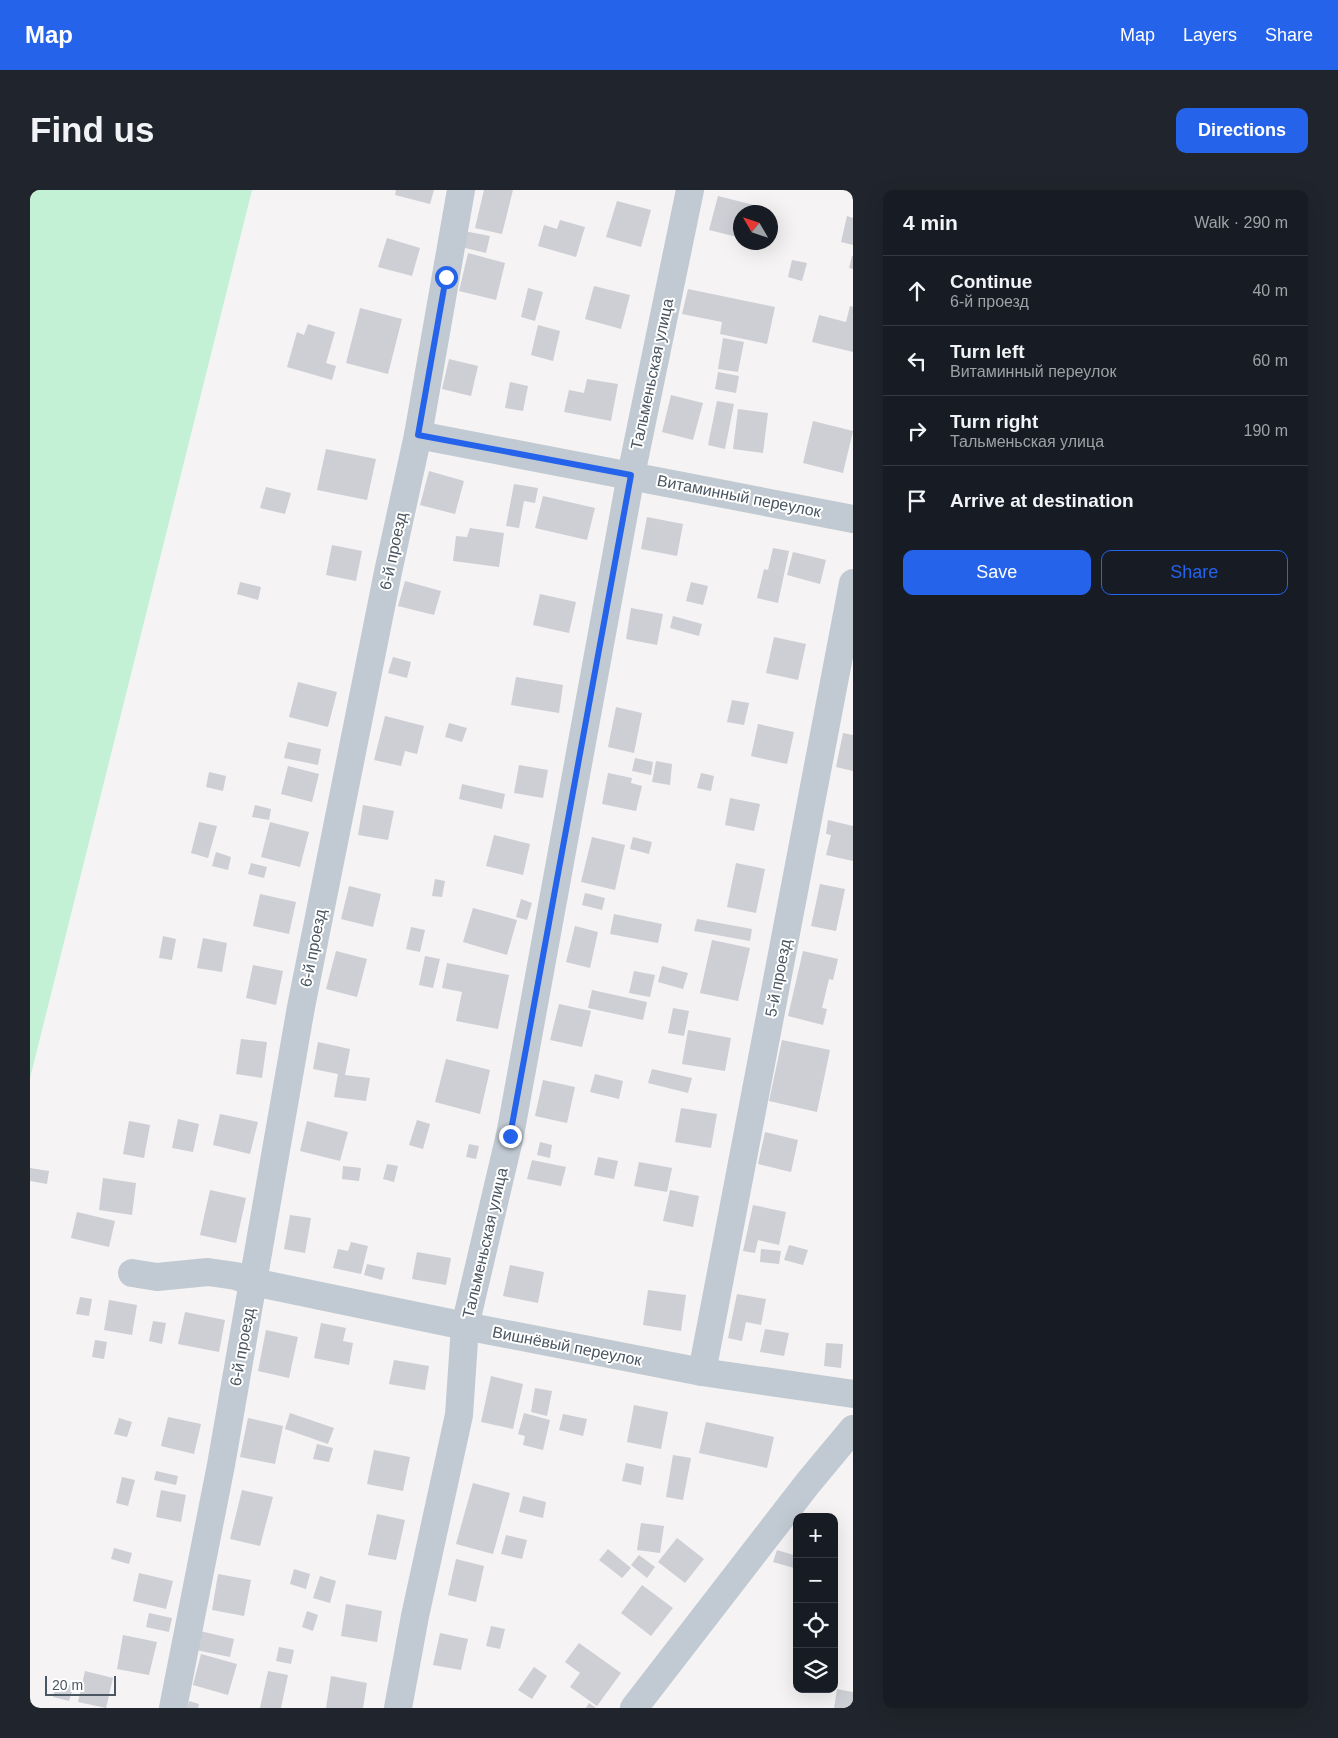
<!DOCTYPE html>
<meta charset="utf-8">
<style>
:root{--surface:#171b24;--page:#20242c;--text:#f1f3f6;--muted:#9ea1a6;--line:#363941;--accent:#2563eb}
body{margin:0;font-family:Helvetica,sans-serif;background:var(--page);color:var(--text)}
.controls{position:absolute;right:15px;bottom:15px;display:grid;overflow:hidden;border-radius:10px;box-shadow:0 5px 20px #0002}
.controls button{width:45px;height:45px;display:grid;place-items:center;padding:0;border:0;border-bottom:1px solid var(--line);background:var(--surface);color:var(--text);font:25px sans-serif}
.compass{position:absolute;left:703px;top:15px;width:45px;height:45px;border-radius:50%;background:var(--surface);box-shadow:0 5px 20px #0002;rotate:309deg}
.scale{position:absolute;left:15px;bottom:12px;width:71px;box-sizing:border-box;padding-left:5px;border:2px solid #4a5661;border-top:0;font-size:14px;line-height:18px;white-space:nowrap;color:#4a5661;-webkit-text-stroke:4px #fff;paint-order:stroke}
.stop{position:absolute;width:15px;height:15px;margin:-11px;border:4px solid #2563eb;border-radius:50%;background:#fff}
.stop.end{background:#2563eb;border-color:#fff;box-shadow:0 1px 5px #0008}
.list{margin:0;padding:0;list-style:none}
h2{display:flex;justify-content:space-between;align-items:center;height:65px;margin:0;padding:0 20px;font-size:21px}
h2 small{font-size:16px;font-weight:400;color:var(--muted)}
.list li{display:grid;grid-template-columns:32px 1fr auto;gap:15px;align-items:center;box-sizing:border-box;height:70px;padding:0 20px;border-top:1px solid var(--line)}
.list b{display:block;font-size:19px;white-space:nowrap}
.list p{margin:0;font-size:16px;white-space:nowrap;color:var(--muted)}
.list em{font-size:16px;font-style:normal;color:var(--muted)}
.actions{display:flex;gap:10px;padding:15px 20px}
.actions a{flex:1;padding:11px 0;border:1px solid var(--accent);border-radius:10px;text-align:center;font-size:18px;color:var(--accent)}
.actions .main{background:var(--accent);color:#fff}
.icon{flex:none;width:28px;height:28px;fill:none;stroke:currentColor;stroke-width:2;stroke-linecap:round;stroke-linejoin:round}
.map{position:relative;flex:none;width:823px;height:1518px;overflow:hidden;border-radius:10px}
header{display:flex;align-items:center;gap:30px;box-sizing:border-box;height:70px;padding:0 25px;background:var(--accent);color:#fff}
header strong{font-size:24px}
nav{display:flex;gap:28px;margin-inline-start:auto;font-size:18px}
.intro{display:flex;align-items:center;justify-content:space-between;box-sizing:border-box;height:120px;padding:0 30px}
h1{margin:0;font-size:35px}
.button{padding:12px 22px;border-radius:10px;background:var(--accent);color:#fff;font-size:18px;font-weight:700}
main{display:flex;gap:30px;padding:0 30px}
aside{flex:1;background:var(--surface);border-radius:10px;box-shadow:0 5px 20px #0002}
.map>svg:first-child{display:block}
.green{fill:#c3f1d5}
.building{fill:#cdcfd5}
.lines{fill:none;stroke-linecap:round;stroke-linejoin:round}
.minor{stroke:#c1cad2;stroke-width:28}
.route{stroke:#2563eb;stroke-width:6}
.labels{text-anchor:middle;dominant-baseline:central;stroke-width:4;stroke-linejoin:round;paint-order:stroke}
.street-label{font-size:16px;fill:#4a5661;stroke:#fff}
</style>
<header>
<strong>Map</strong>
<nav><a>Map</a><a>Layers</a><a>Share</a></nav>
</header>
<div class="intro"><h1>Find us</h1><a class="button">Directions</a></div>
<main>
<div class="map">
<svg width="823" height="1518" viewBox="0 0 823 1518">
<rect width="100%" height="100%" fill="#f5f3f3"/>
<polygon class="green" points="0,0 222,0 0,888"/>
<g class="building">
<polygon points="366,0 404,0 400,14 365,5"/>
<polygon points="454,0 483,0 472,44 445,38"/>
<polygon points="688,6 724,15 722,22 711,22 711,48 679,40"/>
<polygon points="587,11 621,20 611,57 576,47"/>
<polygon points="817,26 823,28 823,55 811,52"/>
<polygon points="530,30 555,37 546,67 508,56 514,35 527,39"/>
<polygon points="434,41 460,46 456,63 431,57"/>
<polygon points="357,48 390,58 382,86 348,77"/>
<polygon points="438,63 475,73 466,110 429,101"/>
<polygon points="822,66 823,66 823,79 819,78"/>
<polygon points="762,70 777,73 772,91 758,87"/>
<polygon points="564,96 600,105 591,139 555,129"/>
<polygon points="498,98 513,102 505,131 491,127"/>
<polygon points="658,99 745,117 737,154 690,144 692,132 652,124"/>
<polygon points="820,116 823,117 823,162 782,152 789,125 816,132"/>
<polygon points="330,118 372,129 358,184 316,173"/>
<polygon points="278,134 305,142 296,173 306,176 302,190 257,177 267,142 274,145"/>
<polygon points="508,135 530,141 523,171 501,165"/>
<polygon points="693,148 714,152 708,182 688,179"/>
<polygon points="419,169 448,176 441,206 412,199"/>
<polygon points="688,182 709,186 706,203 685,199"/>
<polygon points="557,189 588,194 581,231 534,222 539,200 554,203"/>
<polygon points="480,192 498,196 493,221 475,218"/>
<polygon points="641,205 673,213 663,250 632,242"/>
<polygon points="687,211 704,214 695,259 678,255"/>
<polygon points="708,219 738,223 733,263 703,259"/>
<polygon points="783,231 823,241 813,283 773,273"/>
<polygon points="296,259 346,269 337,310 287,300"/>
<polygon points="399,281 434,291 425,324 390,315"/>
<polygon points="484,294 508,298 505,313 494,311 489,338 476,336"/>
<polygon points="236,297 261,303 255,324 230,318"/>
<polygon points="513,306 565,318 557,350 505,338"/>
<polygon points="617,327 653,334 647,366 611,359"/>
<polygon points="440,338 474,343 469,377 423,371 426,346 437,347"/>
<polygon points="302,355 332,361 326,391 296,385"/>
<polygon points="743,358 759,361 748,413 727,408 734,379 738,380"/>
<polygon points="763,362 796,370 790,394 757,385"/>
<polygon points="375,391 411,401 404,425 368,416"/>
<polygon points="210,392 231,397 228,410 207,404"/>
<polygon points="661,392 678,396 673,415 656,411"/>
<polygon points="510,404 546,412 539,443 503,435"/>
<polygon points="601,418 633,424 627,455 596,449"/>
<polygon points="643,426 672,434 669,446 640,438"/>
<polygon points="744,447 776,454 768,490 736,483"/>
<polygon points="363,467 381,472 377,488 358,483"/>
<polygon points="486,487 533,495 529,523 481,515"/>
<polygon points="268,492 307,502 298,537 259,527"/>
<polygon points="702,510 719,513 714,535 697,532"/>
<polygon points="586,517 612,523 604,563 578,557"/>
<polygon points="355,526 394,536 387,564 375,561 371,576 344,570"/>
<polygon points="419,533 437,538 432,552 415,547"/>
<polygon points="728,534 764,542 757,574 721,566"/>
<polygon points="813,543 823,545 823,581 806,577"/>
<polygon points="258,552 291,559 288,575 254,568"/>
<polygon points="605,568 623,572 621,585 602,581"/>
<polygon points="626,571 642,574 640,595 622,592"/>
<polygon points="489,575 518,580 513,608 484,603"/>
<polygon points="258,576 289,584 282,612 251,604"/>
<polygon points="179,582 196,586 193,601 176,597"/>
<polygon points="578,583 602,588 601,593 612,596 606,621 572,614"/>
<polygon points="671,583 684,586 681,601 667,598"/>
<polygon points="432,594 475,604 472,619 429,609"/>
<polygon points="700,608 730,614 724,641 695,635"/>
<polygon points="225,615 241,619 239,630 222,627"/>
<polygon points="333,615 364,621 358,650 328,645"/>
<polygon points="798,630 823,636 823,671 796,665 801,645 796,644"/>
<polygon points="169,632 187,636 178,668 161,663"/>
<polygon points="240,632 279,642 270,677 231,667"/>
<polygon points="464,645 500,654 493,685 456,676"/>
<polygon points="562,647 595,655 585,700 551,692"/>
<polygon points="603,647 622,652 619,664 600,659"/>
<polygon points="186,662 201,667 198,680 182,676"/>
<polygon points="221,673 237,677 234,688 218,684"/>
<polygon points="706,673 735,679 726,723 697,717"/>
<polygon points="405,689 415,691 412,707 402,706"/>
<polygon points="790,694 815,699 806,741 781,736"/>
<polygon points="319,696 351,704 343,737 311,729"/>
<polygon points="555,703 575,708 572,720 552,715"/>
<polygon points="230,704 266,712 259,744 223,736"/>
<polygon points="491,709 502,713 497,730 486,727"/>
<polygon points="443,718 487,730 477,765 433,752"/>
<polygon points="584,724 632,734 628,753 580,744"/>
<polygon points="667,729 722,739 720,751 664,741"/>
<polygon points="545,736 568,742 560,778 536,772"/>
<polygon points="381,737 395,740 390,762 376,759"/>
<polygon points="133,746 146,749 142,770 129,768"/>
<polygon points="173,748 197,753 192,782 167,778"/>
<polygon points="682,750 720,758 708,811 670,803"/>
<polygon points="306,761 337,769 327,807 296,799"/>
<polygon points="773,761 808,769 803,790 799,789 792,818 797,819 793,835 758,826"/>
<polygon points="395,766 410,769 403,798 389,795"/>
<polygon points="417,773 479,785 468,839 426,831 432,802 412,798"/>
<polygon points="223,775 253,781 246,815 216,808"/>
<polygon points="632,776 658,783 653,799 628,792"/>
<polygon points="604,781 625,785 620,807 599,803"/>
<polygon points="562,800 617,812 613,830 558,818"/>
<polygon points="529,814 561,821 552,857 520,850"/>
<polygon points="643,818 659,821 654,846 638,843"/>
<polygon points="658,840 701,848 695,881 652,874"/>
<polygon points="211,849 237,852 232,888 206,884"/>
<polygon points="752,850 800,860 787,922 739,911"/>
<polygon points="288,852 320,859 315,885 340,888 336,911 304,907 308,884 283,879"/>
<polygon points="416,869 460,880 450,924 405,912"/>
<polygon points="622,879 662,888 658,903 618,893"/>
<polygon points="565,884 593,891 589,909 560,902"/>
<polygon points="513,890 545,897 537,933 505,926"/>
<polygon points="651,918 687,924 681,958 645,952"/>
<polygon points="190,924 228,932 220,964 183,955"/>
<polygon points="148,929 169,934 163,962 142,958"/>
<polygon points="387,930 400,934 393,959 379,955"/>
<polygon points="99,931 120,935 114,968 93,964"/>
<polygon points="277,931 318,942 310,971 270,961"/>
<polygon points="735,942 768,950 761,982 728,974"/>
<polygon points="510,952 522,955 520,968 507,965"/>
<polygon points="439,954 449,956 446,969 436,967"/>
<polygon points="568,967 588,971 584,989 564,985"/>
<polygon points="502,970 536,977 531,996 497,989"/>
<polygon points="609,972 642,978 637,1002 604,996"/>
<polygon points="357,974 368,976 364,992 353,989"/>
<polygon points="313,976 331,978 329,991 312,989"/>
<polygon points="0,978 19,981 17,994 0,991"/>
<polygon points="73,988 106,993 102,1025 69,1020"/>
<polygon points="180,1000 216,1008 206,1053 170,1045"/>
<polygon points="640,1000 669,1006 663,1037 633,1031"/>
<polygon points="723,1015 756,1022 749,1055 728,1050 725,1063 713,1061"/>
<polygon points="47,1022 85,1031 79,1057 41,1048"/>
<polygon points="260,1025 281,1028 275,1063 254,1059"/>
<polygon points="321,1052 338,1056 331,1084 303,1078 308,1059 318,1061"/>
<polygon points="759,1055 778,1060 773,1075 754,1070"/>
<polygon points="731,1059 751,1061 749,1074 730,1072"/>
<polygon points="387,1062 421,1068 416,1095 382,1089"/>
<polygon points="337,1074 355,1078 352,1090 334,1085"/>
<polygon points="480,1075 514,1082 508,1113 473,1106"/>
<polygon points="618,1100 656,1105 651,1141 613,1135"/>
<polygon points="707,1104 736,1109 731,1135 716,1132 712,1151 698,1148"/>
<polygon points="50,1107 62,1109 59,1126 46,1124"/>
<polygon points="79,1110 107,1115 102,1145 74,1140"/>
<polygon points="155,1122 195,1130 189,1162 148,1154"/>
<polygon points="123,1131 136,1133 132,1154 119,1151"/>
<polygon points="291,1133 316,1138 313,1151 323,1153 319,1175 284,1168"/>
<polygon points="735,1139 759,1143 754,1166 730,1162"/>
<polygon points="236,1140 268,1147 259,1188 228,1181"/>
<polygon points="65,1150 77,1152 74,1169 62,1167"/>
<polygon points="796,1153 813,1154 811,1178 794,1176"/>
<polygon points="364,1170 399,1176 395,1200 359,1194"/>
<polygon points="461,1186 493,1194 483,1239 451,1232"/>
<polygon points="505,1198 522,1201 517,1226 501,1222"/>
<polygon points="604,1215 638,1222 631,1259 597,1252"/>
<polygon points="260,1223 304,1238 298,1254 255,1239"/>
<polygon points="494,1223 520,1230 513,1260 493,1255 495,1246 488,1244"/>
<polygon points="533,1224 557,1229 553,1246 529,1240"/>
<polygon points="138,1227 171,1234 164,1264 131,1256"/>
<polygon points="89,1228 102,1232 97,1247 84,1244"/>
<polygon points="218,1228 253,1236 245,1274 210,1267"/>
<polygon points="676,1232 744,1247 737,1278 669,1263"/>
<polygon points="287,1254 303,1258 299,1272 283,1269"/>
<polygon points="344,1260 380,1267 373,1301 337,1294"/>
<polygon points="643,1265 661,1268 653,1310 636,1307"/>
<polygon points="596,1273 614,1277 611,1295 592,1291"/>
<polygon points="126,1281 148,1286 146,1295 124,1290"/>
<polygon points="92,1287 105,1290 98,1316 86,1313"/>
<polygon points="443,1293 480,1303 463,1364 426,1354"/>
<polygon points="131,1300 156,1305 151,1332 126,1327"/>
<polygon points="212,1300 243,1307 230,1356 200,1349"/>
<polygon points="493,1306 516,1312 513,1328 489,1322"/>
<polygon points="347,1324 375,1330 366,1370 338,1365"/>
<polygon points="611,1333 634,1336 630,1363 607,1360"/>
<polygon points="476,1345 497,1350 492,1369 471,1364"/>
<polygon points="647,1348 674,1369 655,1393 628,1372"/>
<polygon points="84,1358 102,1363 99,1374 81,1369"/>
<polygon points="578,1359 601,1378 592,1388 569,1370"/>
<polygon points="747,1360 767,1366 764,1378 743,1372"/>
<polygon points="609,1365 625,1377 617,1388 601,1375"/>
<polygon points="426,1369 454,1376 446,1412 418,1405"/>
<polygon points="264,1379 280,1384 276,1399 260,1394"/>
<polygon points="109,1383 143,1391 136,1419 103,1411"/>
<polygon points="188,1384 221,1390 214,1426 182,1420"/>
<polygon points="290,1386 306,1391 300,1413 283,1408"/>
<polygon points="612,1395 643,1418 621,1446 591,1423"/>
<polygon points="316,1414 352,1421 347,1452 311,1446"/>
<polygon points="277,1421 288,1425 283,1441 272,1437"/>
<polygon points="119,1423 142,1428 139,1442 116,1437"/>
<polygon points="461,1436 475,1439 470,1459 456,1456"/>
<polygon points="170,1441 204,1449 200,1467 166,1460"/>
<polygon points="410,1443 438,1449 431,1480 403,1475"/>
<polygon points="93,1445 127,1452 119,1485 87,1479"/>
<polygon points="549,1453 591,1483 567,1516 540,1497 550,1483 535,1472"/>
<polygon points="249,1457 264,1460 261,1474 246,1471"/>
<polygon points="171,1464 207,1474 198,1505 163,1495"/>
<polygon points="504,1477 517,1486 502,1509 488,1500"/>
<polygon points="55,1481 83,1488 76,1518 48,1512"/>
<polygon points="238,1481 258,1485 251,1518 230,1518"/>
<polygon points="301,1486 337,1493 333,1518 296,1518"/>
<polygon points="27,1492 44,1496 39,1511 23,1507"/>
<polygon points="807,1499 823,1502 823,1518 804,1518"/>
<polygon points="159,1511 169,1514 168,1518 157,1518"/>
<polygon points="559,1513 566,1518 556,1518"/>
</g>
<g class="lines">
<g class="minor">
<polyline points="388,245 823,329"/>
<polyline points="102,1083 127,1087 178,1082 206,1086 223,1092 435,1136 672,1182 823,1204"/>
<polyline points="672,1182 823,393"/>
<polyline points="143,1518 191,1275 271,817 358,382 388,245 431,0"/>
<polyline points="368,1518 385,1426 429,1225 435,1136 480,945 601,285 660,0"/>
<polyline points="604,1518 778,1293 823,1239"/>
</g>
</g>
<g class="lines">
<polyline class="route" points="416,87 388,245 601,285 480,946"/>
</g>
<g class="labels">
<g class="street-label">
<text transform="translate(622 184) rotate(-78)">Тальменьская улица</text>
<text transform="translate(709 306) rotate(11)">Витаминный переулок</text>
<text transform="translate(363 361) rotate(-78)">6-й проезд</text>
<text transform="translate(283 758) rotate(-79)">6-й проезд</text>
<text transform="translate(748 788) rotate(-79)">5-й проезд</text>
<text transform="translate(455 1053) rotate(-77)">Тальменьская улица</text>
<text transform="translate(537 1156) rotate(11)">Вишнёвый переулок</text>
<text transform="translate(212 1157) rotate(-80)">6-й проезд</text>
</g>
</g>
</svg>
<div class="controls">
<button>+</button>
<button>−</button>
<button><svg class="icon" aria-label="locate" viewBox="0 0 24 24"><circle cx="12" cy="12" r="6"/><path d="M12 2v4M12 18v4M2 12h4M18 12h4"/></svg></button>
<button><svg class="icon" aria-label="layers" viewBox="0 0 24 24"><path d="M12 4l9 5-9 5-9-5zM3 14l9 5 9-5"/></svg></button>
</div>
<svg class="compass" viewBox="-18 -18 36 36"><path d="M0-13l5 13h-10z" fill="#e53935"/><path d="M0 13l5-13h-10z" fill="#9ea1a6"/></svg>
<div class="scale">20 m</div>
<div class="stop" style="left:416px;top:87px"></div>
<div class="stop end" style="left:480px;top:946px"></div>
</div>
<aside>
<h2>4 min<small>Walk · 290 m</small></h2>
<ul class="list">
<li><svg class="icon" aria-label="ahead" viewBox="0 0 24 24"><path d="M12 20V5M6 11l6-6 6 6"/></svg><div><b>Continue</b><p>6-й проезд</p></div><em>40 m</em></li>
<li><svg class="icon" aria-label="left" viewBox="0 0 24 24"><path d="M17 20v-9H6M10 6l-5 5 5 5"/></svg><div><b>Turn left</b><p>Витаминный переулок</p></div><em>60 m</em></li>
<li><svg class="icon" aria-label="right" viewBox="0 0 24 24"><path d="M7 20v-9h11M14 6l5 5-5 5"/></svg><div><b>Turn right</b><p>Тальменьская улица</p></div><em>190 m</em></li>
<li><svg class="icon" aria-label="arrive" viewBox="0 0 24 24"><path d="M6 21V4h12l-3 4 3 4H6"/></svg><div><b>Arrive at destination</b></div></li>
</ul>
<div class="actions"><a class="main">Save</a><a>Share</a></div>
</aside>
</main>
